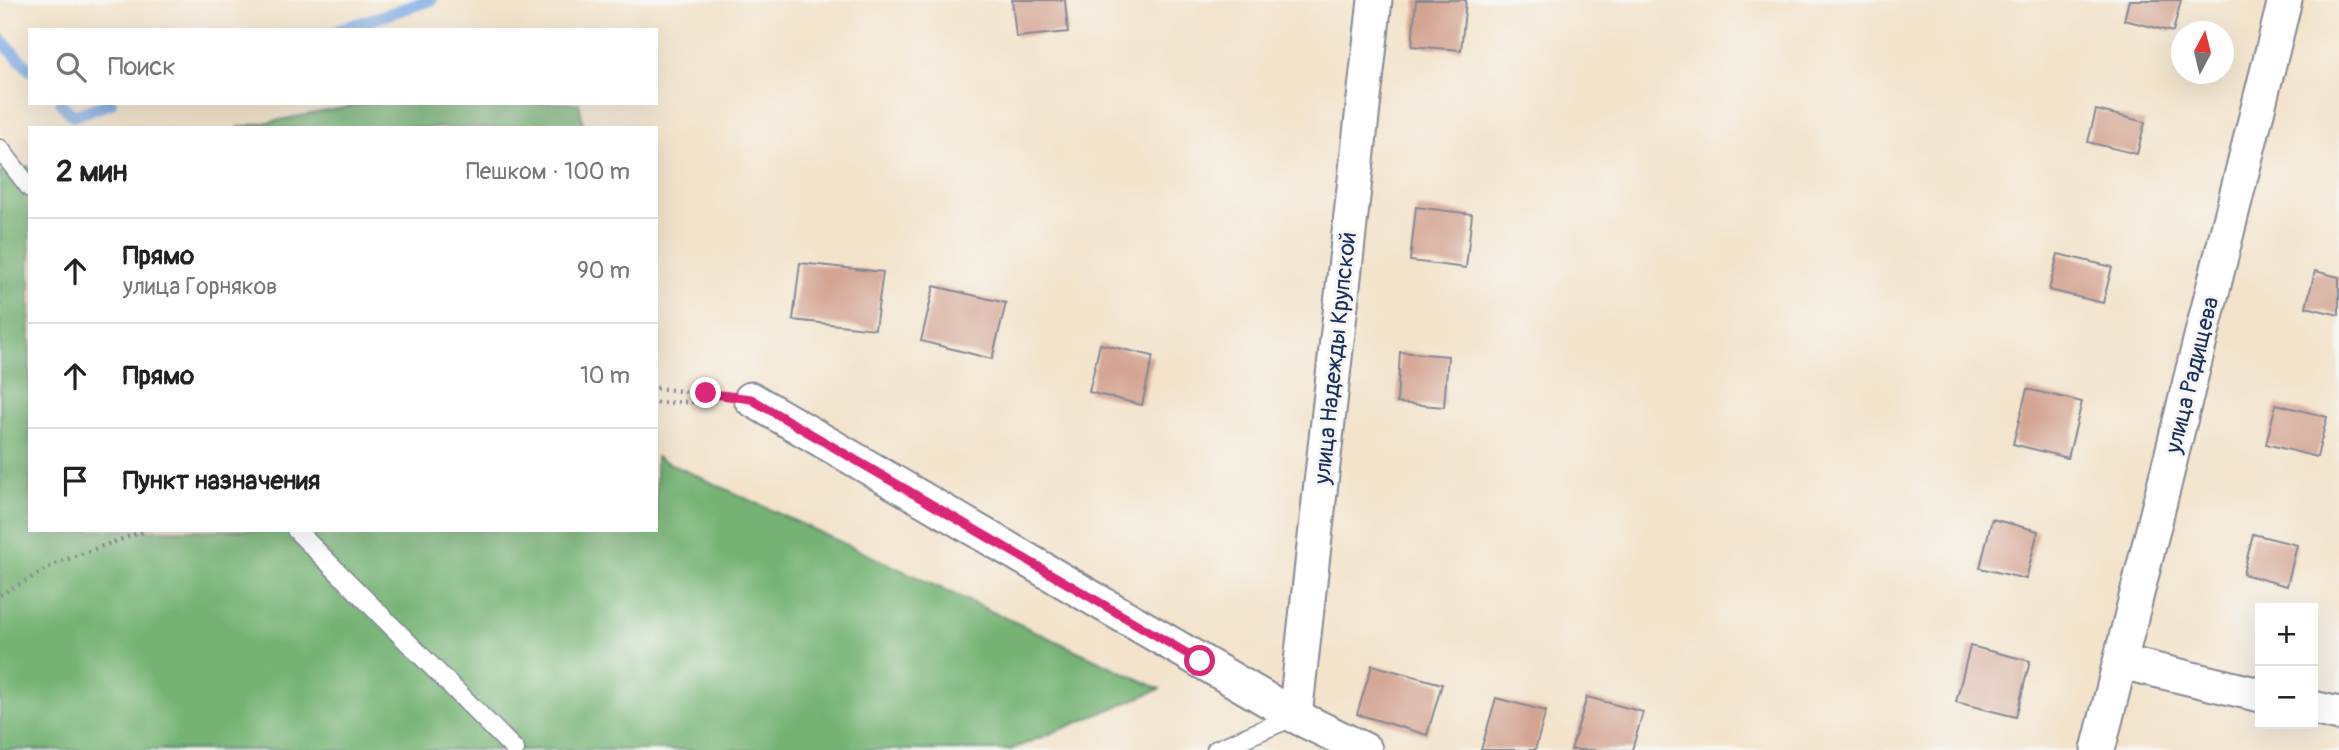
<!DOCTYPE html>
<html lang="ru">
<meta charset="utf-8">
<style>
:root{--surface:#fff;--page:#f6f6f6;--text:#222;--muted:#767676;--line:#e0e0e0}
body{margin:0;font-family:Pangolin,sans-serif;background:var(--page);color:var(--text)}
.controls{position:absolute;right:21px;bottom:21px;display:grid;overflow:hidden;border-radius:0px;box-shadow:0 7px 28px #0002}
.controls button{width:63px;height:63px;display:grid;place-items:center;padding:0;border:0;border-bottom:2px solid var(--line);background:var(--surface);color:var(--text);font:35px sans-serif}
.compass{position:absolute;left:2171px;top:21px;width:63px;height:63px;border-radius:50%;background:var(--surface);box-shadow:0 7px 28px #0002;rotate:7deg}
.stop{position:absolute;width:21px;height:21px;margin:-16px;border:5px solid #db2777;border-radius:50%;background:#fff}
.stop.end{background:#db2777;border-color:#fff;box-shadow:0 2px 7px #0008}
.list{margin:0;padding:0;list-style:none}
h2{display:flex;justify-content:space-between;align-items:center;height:91px;margin:0;padding:0 28px;font-size:30px}
h2 small{font-size:23px;font-weight:400;color:var(--muted)}
.list li{display:grid;grid-template-columns:46px 1fr auto;gap:21px;align-items:center;box-sizing:border-box;height:105px;padding:0 28px;border-top:2px solid var(--line)}
.list b{display:block;font-size:26px;white-space:nowrap}
.list p{margin:0;font-size:23px;white-space:nowrap;color:var(--muted)}
.list em{font-size:23px;font-style:normal;color:var(--muted)}
.icon{flex:none;width:38px;height:38px;fill:none;stroke:currentColor;stroke-width:2;stroke-linecap:round;stroke-linejoin:round}
.map{position:relative;flex:none;width:2339px;height:750px;overflow:hidden}
.search{position:absolute;background:var(--surface);box-shadow:0 7px 28px #0002;left:28px;top:28px;width:630px;height:77px;display:flex;align-items:center;gap:18px;box-sizing:border-box;padding:0 24px;border-radius:0px;color:var(--muted);font-size:26px}
.panel{position:absolute;background:var(--surface);box-shadow:0 7px 28px #0002;left:28px;top:126px;width:630px;height:406px;border-radius:0px}
.map>svg:first-child{display:block}
.forest{fill:#74b273;stroke:#487068;stroke-width:2}
.lines{fill:none;stroke-linecap:round;stroke-linejoin:round}
.stream{stroke:#78a8e3;stroke-width:12}
.building{fill:#d4a493}
.service-casing{stroke:#878994;stroke-width:21}
.minor-casing{stroke:#878994;stroke-width:37}
.path{stroke:#878994;stroke-width:4.5;stroke-dasharray:2 5;stroke-linecap:butt}
.service{stroke:#fff;stroke-width:18}
.minor{stroke:#fff;stroke-width:33}
.route{stroke:#db2777;stroke-width:9}
.labels{text-anchor:middle;dominant-baseline:central;stroke-width:6;stroke-linejoin:round;paint-order:stroke}
.street-label{font-size:23px;fill:#1b2f5e;stroke:#f6f6f2}
</style>
<div class="map">
<svg width="2339" height="750" viewBox="0 0 2339 750">
<rect width="100%" height="100%" fill="#f6f6f2"/>
<filter id="ink" filterUnits="userSpaceOnUse"><feTurbulence type="fractalNoise" baseFrequency=".0143" numOctaves="2"/><feDisplacementMap in="SourceGraphic" scale="14" xChannelSelector="R" yChannelSelector="G"/><feConvolveMatrix kernelMatrix="1 2 1 2 8 2 1 2 1" color-interpolation-filters="sRGB"/></filter>
<filter id="wash" filterUnits="userSpaceOnUse"><feTurbulence type="fractalNoise" baseFrequency=".00686" numOctaves="4" result="noise"/><feDisplacementMap in="SourceGraphic" scale="28" xChannelSelector="R" yChannelSelector="G"/><feGaussianBlur stdDeviation="1.57" result="paint"/><feColorMatrix in="noise" values="0 0 0 0 0 0 0 0 0 0 0 0 0 0 0 0 0 1.4 0 .05"/><feComposite in="paint" operator="in"/></filter>
<g filter="url(#wash)">
<rect width="100%" height="100%" fill="#f3e3cb"/>
<g class="forest">
<polygon points="369,103 579,103 584,128 237,128"/>
<polygon points="30,166 30,530 656,530 656,457 1160,689 1010,750 0,750 0,172"/>
</g>
<g class="lines">
<g class="stream">
<polyline points="339,30 431,0"/>
<polyline points="0,39 30,70"/>
<polyline points="61,103 73,116 111,103"/>
</g>
</g>
<g id="blocks">
<g class="building">
<polygon points="1012,0 1065,0 1068,32 1016,37"/>
<polygon points="1416,0 1466,0 1461,50 1412,46"/>
<polygon points="2129,0 2181,0 2173,32 2124,20"/>
<polygon points="2096,110 2145,122 2137,154 2088,142"/>
<polygon points="1416,207 1472,214 1466,268 1410,261"/>
<polygon points="2058,254 2112,267 2103,303 2049,290"/>
<polygon points="800,263 883,272 875,329 793,320"/>
<polygon points="2315,271 2339,277 2339,315 2306,307"/>
<polygon points="934,286 1006,303 992,359 921,341"/>
<polygon points="1100,344 1153,356 1142,405 1089,392"/>
<polygon points="1400,352 1448,356 1444,407 1397,403"/>
<polygon points="2027,389 2082,402 2068,458 2013,444"/>
<polygon points="2276,404 2327,417 2317,457 2266,444"/>
<polygon points="1992,519 2038,531 2026,579 1980,568"/>
<polygon points="2253,534 2297,545 2287,586 2243,574"/>
<polygon points="1970,646 2030,661 2016,717 1956,702"/>
<polygon points="1372,665 1442,684 1427,735 1357,714"/>
<polygon points="1587,697 1643,712 1632,750 1571,750"/>
<polygon points="1496,698 1546,711 1535,750 1481,750"/>
</g>
</g>
</g>
<g filter="url(#ink)">
<use href="#blocks" fill-opacity="0" stroke="#878994" stroke-width="2"/>
<g class="lines">
<g class="service-casing">
<g id="service">
<polyline points="0,149 30,188"/>
<polyline points="296,530 515,750"/>
<polyline points="1216,750 1295,716"/>
</g>
</g>
<g class="minor-casing">
<g id="minor">
<polyline points="751,399 1295,716 1365,750"/>
<polyline points="2121,662 2260,695"/>
<polyline points="2313,708 2339,714"/>
<polyline points="1295,716 1375,0"/>
<polyline points="2098,750 2285,0"/>
</g>
</g>
<g class="path">
<polyline points="656,388 715,395"/>
<polyline points="656,403 715,401"/>
<polyline points="0,595 59,562 147,530"/>
</g>
<use href="#service" class="service"/>
<use href="#minor" class="minor"/>
</g>
</g>
<g class="lines" filter="url(#ink)">
<polyline class="route" points="706,393 751,399 1200,661"/>
</g>
<g class="labels">
<g class="street-label">
<text transform="translate(1335 358) rotate(-84)">улица Надежды Крупской</text>
<text transform="translate(2192 375) rotate(-76)">улица Радищева</text>
</g>
</g>
</svg>
<div class="controls">
<button>+</button>
<button>−</button>
</div>
<svg class="compass" viewBox="-18 -18 36 36"><path d="M0-13l5 13h-10z" fill="#e53935"/><path d="M0 13l5-13h-10z" fill="#767676"/></svg>
<div class="stop" style="left:1200px;top:661px"></div>
<div class="stop end" style="left:706px;top:393px"></div>
<div class="search"><svg class="icon" aria-label="search" viewBox="0 0 24 24"><circle cx="10" cy="10" r="6"/><path d="M15 15l6 6"/></svg>Поиск</div>
<section class="panel">
<h2>2 мин<small>Пешком · 100 m</small></h2>
<ul class="list">
<li><svg class="icon" aria-label="ahead" viewBox="0 0 24 24"><path d="M12 20V5M6 11l6-6 6 6"/></svg><div><b>Прямо</b><p>улица Горняков</p></div><em>90 m</em></li>
<li><svg class="icon" aria-label="ahead" viewBox="0 0 24 24"><path d="M12 20V5M6 11l6-6 6 6"/></svg><div><b>Прямо</b></div><em>10 m</em></li>
<li><svg class="icon" aria-label="arrive" viewBox="0 0 24 24"><path d="M6 21V4h12l-3 4 3 4H6"/></svg><div><b>Пункт назначения</b></div></li>
</ul>
</section>
</div>
